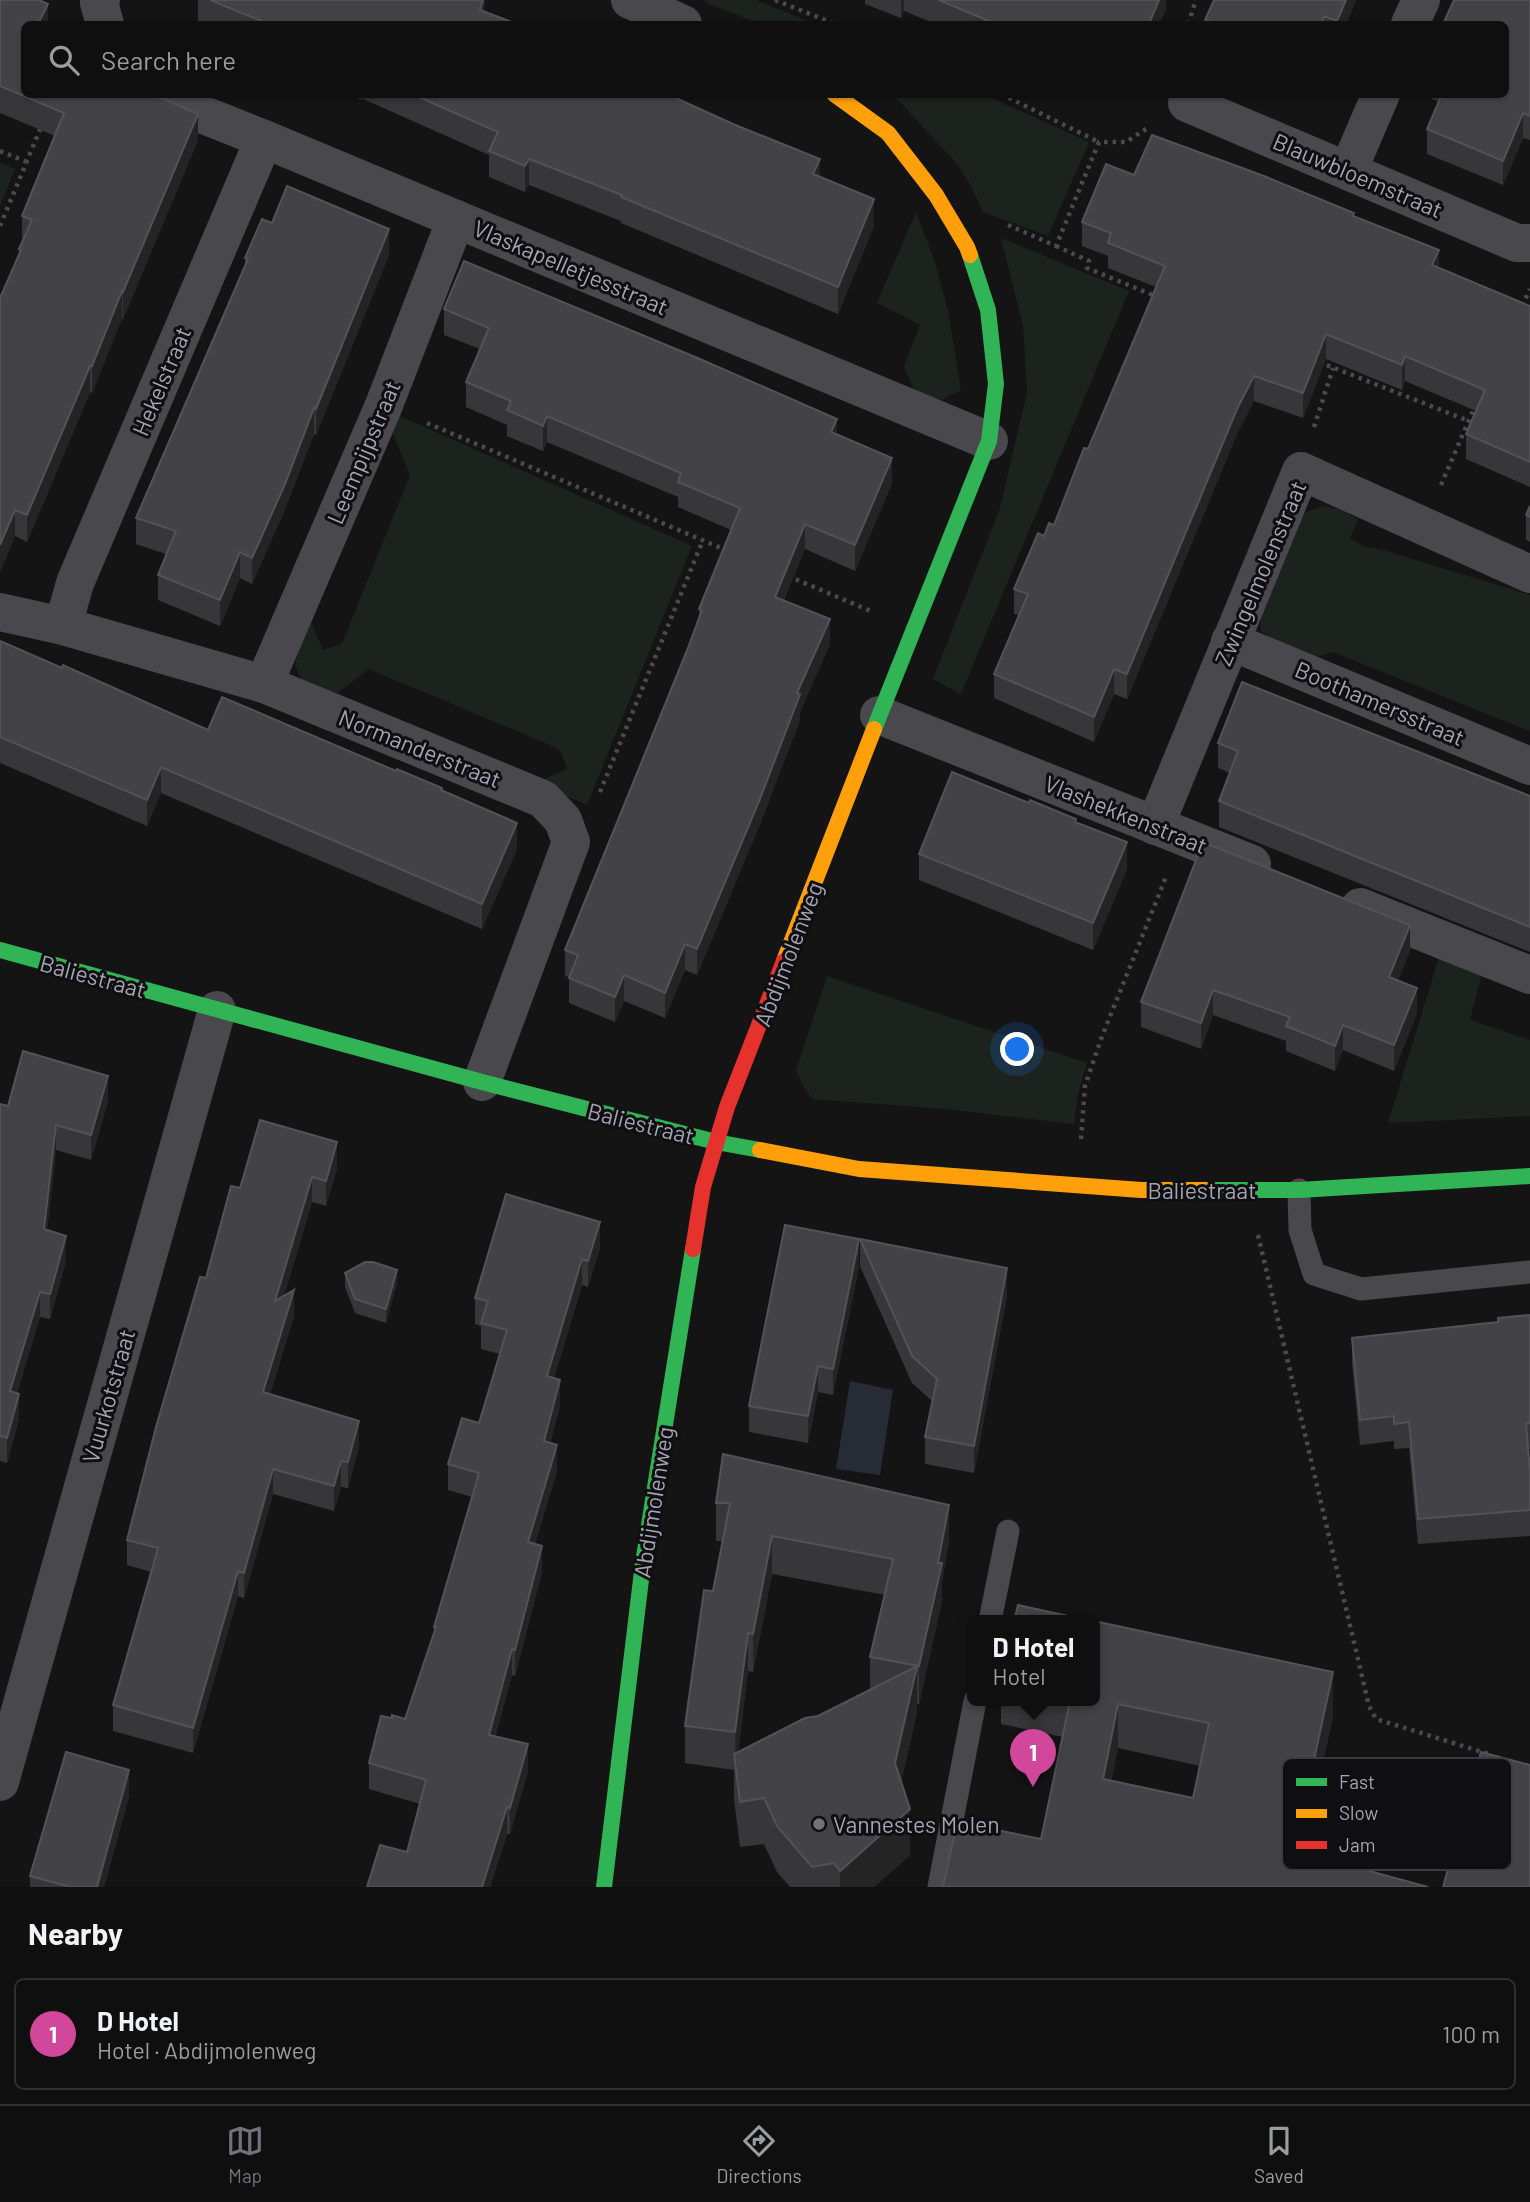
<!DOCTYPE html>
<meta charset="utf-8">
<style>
:root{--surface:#0f0f0f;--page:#181818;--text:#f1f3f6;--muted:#9b9c9e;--line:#2f2f2f;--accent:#72727d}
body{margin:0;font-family:Barlow,sans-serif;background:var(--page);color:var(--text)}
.you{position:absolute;left:1018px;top:1050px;width:24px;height:24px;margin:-18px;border:5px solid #fff;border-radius:50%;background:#1a73e8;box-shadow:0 0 0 10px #1a73e833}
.badge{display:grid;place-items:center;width:46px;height:46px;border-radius:50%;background:var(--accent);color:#fff;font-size:23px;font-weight:700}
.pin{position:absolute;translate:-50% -58px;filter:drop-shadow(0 2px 4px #0008)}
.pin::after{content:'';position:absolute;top:37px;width:24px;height:21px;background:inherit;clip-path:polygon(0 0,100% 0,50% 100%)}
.popup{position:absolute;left:967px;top:1615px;width:133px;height:91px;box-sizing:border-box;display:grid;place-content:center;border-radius:10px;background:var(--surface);filter:drop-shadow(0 2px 5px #0005);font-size:23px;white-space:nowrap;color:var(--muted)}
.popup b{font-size:26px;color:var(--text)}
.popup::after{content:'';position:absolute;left:50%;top:100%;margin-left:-14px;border:14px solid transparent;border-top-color:var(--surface)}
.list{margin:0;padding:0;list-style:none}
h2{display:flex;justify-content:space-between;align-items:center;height:91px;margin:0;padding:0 28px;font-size:30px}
h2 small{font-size:23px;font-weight:400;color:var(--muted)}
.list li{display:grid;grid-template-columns:46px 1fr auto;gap:21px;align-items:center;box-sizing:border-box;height:112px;margin:0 14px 14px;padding:0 14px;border:2px solid var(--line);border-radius:10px}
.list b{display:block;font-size:26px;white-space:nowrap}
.list p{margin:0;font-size:23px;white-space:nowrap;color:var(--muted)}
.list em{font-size:23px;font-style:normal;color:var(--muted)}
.icon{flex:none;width:38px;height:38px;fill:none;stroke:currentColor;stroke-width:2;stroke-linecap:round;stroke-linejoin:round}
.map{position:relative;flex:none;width:1530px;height:1887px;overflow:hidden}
.search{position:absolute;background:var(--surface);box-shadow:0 2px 5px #0004;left:21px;right:21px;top:21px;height:77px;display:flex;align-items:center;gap:18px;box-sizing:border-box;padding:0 24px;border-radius:10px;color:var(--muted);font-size:26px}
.sheet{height:217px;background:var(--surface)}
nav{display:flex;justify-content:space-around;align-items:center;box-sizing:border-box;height:98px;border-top:2px solid var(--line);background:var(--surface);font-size:19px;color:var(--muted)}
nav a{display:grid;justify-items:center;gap:4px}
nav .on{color:var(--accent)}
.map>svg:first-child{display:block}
.green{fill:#1c231e}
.water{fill:#272b36}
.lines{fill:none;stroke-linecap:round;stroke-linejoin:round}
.path{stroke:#4a4a4f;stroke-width:4.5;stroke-dasharray:3.5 5;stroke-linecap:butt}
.lane{stroke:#48484d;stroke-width:23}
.street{stroke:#48484d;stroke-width:38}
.fast{stroke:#30b455;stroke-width:16}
.slow{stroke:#ff9f0a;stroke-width:16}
.jam{stroke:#e5322d;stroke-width:16}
.wall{fill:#373739;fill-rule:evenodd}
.shaded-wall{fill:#242425}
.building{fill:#434347;stroke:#525258;stroke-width:2;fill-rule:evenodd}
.poi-dot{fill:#72727d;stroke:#0f0e10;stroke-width:2.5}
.labels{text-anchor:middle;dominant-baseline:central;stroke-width:6;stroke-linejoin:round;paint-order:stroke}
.street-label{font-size:23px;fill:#a4a4b6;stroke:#0f0e10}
.poi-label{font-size:23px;fill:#a4a4b6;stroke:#0f0e10;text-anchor:start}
.key{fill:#0f0e10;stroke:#3c3b42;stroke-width:2}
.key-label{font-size:19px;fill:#a4a4b6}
</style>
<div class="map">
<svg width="1530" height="1887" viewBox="0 0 1530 1887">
<rect width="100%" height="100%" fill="#141414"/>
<g class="green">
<polygon points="704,0 756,0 816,24 760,24 707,3"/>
<polygon points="891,95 985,95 1089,142 1048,236 983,212 971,186 957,164 902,104"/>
<polygon points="0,163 15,169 0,206"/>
<polygon points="916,212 934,259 948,310 961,390 942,400 916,395 904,366 920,325 877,303"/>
<polygon points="1001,238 1129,291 961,694 933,679 1000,508 1027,392 1023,326"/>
<path d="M 400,416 L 692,546 L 587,805 L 536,783 L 567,769 L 561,752 L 557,748 L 369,669 L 338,693 L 325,697 C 283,674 294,655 309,617 L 323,650 L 342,644 L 410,475 L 391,429 Z"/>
<polygon points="1324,506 1342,510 1358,520 1350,538 1363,546 1383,550 1530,595 1530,731 1333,652 1309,659 1276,643 1261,631 1260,611 1304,513"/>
<polygon points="1440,954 1482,972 1470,1020 1530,1040 1530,1116 1388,1123"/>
<polygon points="827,976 1087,1063 1078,1093 1074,1124 945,1109 812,1099 805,1089 796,1071"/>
</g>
<polygon class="water" points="850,1381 893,1390 880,1475 836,1469"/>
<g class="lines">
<g class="path">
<polyline points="775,0 835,24"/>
<polyline points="1188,24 1196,0"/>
<polyline points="1001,94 1099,142"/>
<polyline points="0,151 27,162"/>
<polyline points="1008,225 1056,246 1099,142 1126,142 1149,127"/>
<polyline points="0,226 41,127"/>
<polyline points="1056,246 1089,261 1087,268 1155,296"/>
<polyline points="1522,306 1530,289"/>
<polyline points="1319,362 1469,421"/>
<polyline points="427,423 728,551"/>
<polyline points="1314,427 1333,368"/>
<polyline points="1441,485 1475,406"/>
<polyline points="788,576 873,612"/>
<polyline points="600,792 703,540"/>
<polyline points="1081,1139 1085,1086 1101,1039 1166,877"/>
<polyline points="1258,1235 1369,1706 1376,1719 1492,1755"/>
</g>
<g class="lane">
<polyline points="1299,1190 1300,1230 1314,1274 1361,1289 1530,1272"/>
<polyline points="990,1621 1008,1531"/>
<polyline points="939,1887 975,1701"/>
</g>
<g class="street">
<polyline points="101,0 99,3 105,24"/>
<polyline points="630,0 683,24"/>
<polyline points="1410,24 1421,0"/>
<polyline points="151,94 264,139 989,441"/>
<polyline points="1187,103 1517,243 1530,243"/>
<polyline points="1348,171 1381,94"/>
<polyline points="0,612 63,626 264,684 543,799 563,820 571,842 482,1082"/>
<polyline points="63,626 75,583 264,139"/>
<polyline points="1230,641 1530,766"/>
<polyline points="264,684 384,405 456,219"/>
<polyline points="879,715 1252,864"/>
<polyline points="1155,826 1301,471 1530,574"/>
<polyline points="1360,907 1530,975"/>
<polyline points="0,1782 217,1010"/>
</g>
<g class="fast">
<polyline points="874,729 989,441 996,384 988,310 970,255"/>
<polyline points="0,950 482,1082 716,1142 760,1150"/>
<polyline points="1206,1190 1299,1190 1530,1176"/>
<polyline points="604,1887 643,1563 693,1249"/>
</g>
<g class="slow">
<polyline points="834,94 888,133 936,195 967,247 970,255"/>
<polyline points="784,961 874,729"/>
<polyline points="760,1150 859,1169 1141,1190 1206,1190"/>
</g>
<polyline class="jam" points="693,1249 703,1187 727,1107 784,961"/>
</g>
<g class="wall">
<polygon points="0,0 48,24 24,94 198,140 123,319 122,318 92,393 90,392 27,542 15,536 0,572 19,249 22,243 22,216 55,136 0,113"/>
<polygon points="198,0 485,0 485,12 517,24 207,24 198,21"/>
<polygon points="865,0 1166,0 1166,9 1159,24 936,24 904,11 901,18 865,4"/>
<polygon points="1356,0 1346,24 1205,24 1205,20"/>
<polygon points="1530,0 1530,140 1523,138 1503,185 1427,154 1427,129 1439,102 1432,99 1432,94 1506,94"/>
<polygon points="349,94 667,94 820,177 874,226 838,314 621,223 621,221 529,185 525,192 489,177 489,155 361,98 361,100"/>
<polygon points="1134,175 1354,217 1439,268 1530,306 1530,487 1466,459 1466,434 1476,411 1405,381 1402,390 1326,359 1303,418 1254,401 1237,434 1127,699 1114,694 1094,742 994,698 994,674 1019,615 1014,614 1014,589 1044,536 1054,525 1088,449 1156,287 1108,268 1108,256 1082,246 1082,222"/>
<polygon points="272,223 389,255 316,435 314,434 285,509 252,584 240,578 220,626 158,600 158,575 166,554 136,544 136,518 245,265 245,258"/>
<polygon points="444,309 837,435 892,483 855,571 805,549 784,600 830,644 800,712 800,720 760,824 697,975 685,970 665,1018 624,1001 615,1022 569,1003 569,977 565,976 565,950 688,648 699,618 699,609 731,530 678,507 678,497 547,442 543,451 507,436 507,425 466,407 466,382 480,349 444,335"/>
<polygon points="1530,506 1530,542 1526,540 1526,515"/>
<polygon points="0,641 208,730 442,791 517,849 482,929 161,793 147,826 0,763"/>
<polygon points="1218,743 1530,796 1530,952 1219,827 1219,801 1230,773 1218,768"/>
<polygon points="1076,823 1127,869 1093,950 919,880 919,854"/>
<polygon points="1410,950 1398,980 1417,1013 1394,1071 1343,1050 1335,1071 1286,1051 1286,1041 1213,1015 1201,1049 1141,1027 1141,1002"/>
<polygon points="108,1101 91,1160 56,1150 47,1230 66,1261 50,1319 40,1317 17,1393 19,1419 7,1463 0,1461 0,1104 8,1106"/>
<polygon points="337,1168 326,1206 312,1202 284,1296 294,1316 270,1394 359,1446 348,1488 341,1487 334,1511 273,1494 244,1598 238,1596 193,1753 113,1731 113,1705 151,1572 127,1565 127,1540 206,1278 240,1188"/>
<polygon points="860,1239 1007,1295 974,1473 925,1464 925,1437 933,1402 912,1383 860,1266"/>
<polygon points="600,1248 588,1287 582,1285 554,1378 560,1406 550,1443 557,1471 535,1544 542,1572 515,1676 512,1675 495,1736 528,1771 510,1834 507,1834 490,1887 367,1887 407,1852 420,1804 369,1789 369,1763 392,1718 405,1719 434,1633 434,1627 472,1497 448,1490 448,1464 479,1423 500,1354 481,1349 481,1326 475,1324 475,1298"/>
<polygon points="859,1266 833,1395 818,1392 808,1443 749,1432 749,1406"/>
<polygon points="345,1273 397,1283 386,1323 355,1313 345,1287"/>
<polygon points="1530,1315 1530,1449 1528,1449 1530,1472 1530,1536 1418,1544 1409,1448 1394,1449 1394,1441 1360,1445 1352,1363 1352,1338 1498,1322"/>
<path d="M 723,1454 L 949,1542 L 942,1581 L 942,1601 L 919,1704 L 917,1704 L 917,1712 L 901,1782 L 910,1855 L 874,1887 L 790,1887 L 777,1872 L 764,1844 L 740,1847 L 734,1799 L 734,1770 L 685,1763 L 685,1726 L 723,1541 L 716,1541 L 716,1503 ZM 772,1574 L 885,1595 L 870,1657 L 870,1690 L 818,1716 L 738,1752 L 748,1671 L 753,1672 Z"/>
<path d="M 1001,1701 L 1094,1701 L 1333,1716 L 1308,1830 L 1041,1839 L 1063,1737 L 1001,1724 ZM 1118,1748 L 1200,1766 L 1193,1798 L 1111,1780 Z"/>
<polygon points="129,1796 104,1887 30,1887 30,1876"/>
</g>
<g class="shaded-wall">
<polygon points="483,0 485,0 485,22 480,10"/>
<polygon points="901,0 904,0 904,11 901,18"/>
<polygon points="1159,0 1166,0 1166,9 1159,24 1149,24"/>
<polygon points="1346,0 1356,0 1346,24 1337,24 1337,21"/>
<polygon points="48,4 48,24 38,24"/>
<polygon points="1523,113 1523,138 1503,185 1503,161"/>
<polygon points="198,114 198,140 123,319 123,292"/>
<polygon points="529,159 529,185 525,192 525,166"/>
<polygon points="820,159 820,185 813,174"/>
<polygon points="874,199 874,226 838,314 838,287"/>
<polygon points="389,229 389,255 316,435 316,409"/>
<polygon points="1439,250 1439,275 1432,265"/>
<polygon points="122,291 122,318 92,393 92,366"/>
<polygon points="1326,334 1326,359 1303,418 1303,393"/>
<polygon points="1405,356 1405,381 1402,390 1402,365"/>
<polygon points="90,366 90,392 27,542 27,515"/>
<polygon points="1254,376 1254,401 1237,434 1127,699 1127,674 1237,409"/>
<polygon points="314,408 314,434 285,509 252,584 252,558"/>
<polygon points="547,416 547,442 543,451 543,426"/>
<polygon points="837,419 837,444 831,432"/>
<polygon points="892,458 892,483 855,571 855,545"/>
<polygon points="15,510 15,536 0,572 0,545"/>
<polygon points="805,524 805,549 775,622 775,597"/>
<polygon points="240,552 240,578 220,626 220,600"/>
<polygon points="830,619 830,644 800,712 800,720 760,824 697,975 697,949 797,693"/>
<polygon points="1114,669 1114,694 1094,742 1094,717"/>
<polygon points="161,767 161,793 147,826 147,800"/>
<polygon points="517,823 517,849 482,929 482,904"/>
<polygon points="1127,842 1127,869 1093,950 1093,923"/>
<polygon points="1410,925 1410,950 1389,1003 1389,977"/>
<polygon points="685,944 685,970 665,1018 665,993"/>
<polygon points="624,975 624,1001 615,1022 615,997"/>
<polygon points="1417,988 1417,1013 1394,1071 1394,1045"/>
<polygon points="1213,990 1213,1015 1201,1049 1201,1023"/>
<polygon points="1343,1025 1343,1050 1335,1071 1335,1046"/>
<polygon points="108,1076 108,1101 91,1160 91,1135"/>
<polygon points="56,1125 56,1150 44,1255 44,1229"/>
<polygon points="337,1142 337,1168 326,1206 326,1181"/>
<polygon points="312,1177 312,1202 275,1326 275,1301"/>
<polygon points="600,1222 600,1248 588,1287 588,1261"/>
<polygon points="66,1236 66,1261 50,1319 50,1294"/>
<polygon points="859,1239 859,1266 833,1395 833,1369"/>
<polygon points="582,1259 582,1285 547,1402 547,1376"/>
<polygon points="1007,1268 1007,1295 974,1473 974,1446"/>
<polygon points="397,1270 397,1283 386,1323 386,1309"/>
<polygon points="294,1290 294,1316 263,1418 263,1392"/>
<polygon points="40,1292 40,1317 10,1417 10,1391"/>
<polygon points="818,1366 818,1392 808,1443 808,1416"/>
<polygon points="560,1380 560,1406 544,1467 544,1441"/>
<polygon points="19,1394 19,1419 7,1463 7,1438"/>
<polygon points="359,1421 359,1446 348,1488 348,1462"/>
<polygon points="557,1445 557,1471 528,1568 528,1542"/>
<polygon points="341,1461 341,1487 334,1511 334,1486"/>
<polygon points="273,1469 273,1494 244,1598 244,1573"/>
<polygon points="949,1505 949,1542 942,1581 942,1601 919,1704 919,1666"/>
<polygon points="772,1536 772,1574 753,1672 753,1634"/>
<polygon points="542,1546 542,1572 515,1676 515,1650"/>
<polygon points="238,1571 238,1596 193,1753 193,1728"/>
<polygon points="748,1633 748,1671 736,1767 735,1732"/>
<polygon points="512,1649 512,1675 489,1761 489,1735"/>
<polygon points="917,1666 917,1712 895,1808 895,1763"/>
<polygon points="1333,1672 1333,1716 1308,1830 1308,1866 1301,1820"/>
<polygon points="1118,1704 1118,1748 1103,1823 1103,1779"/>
<polygon points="528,1744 528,1771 510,1834 510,1808"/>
<polygon points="129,1770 129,1796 104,1887 97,1887"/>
<polygon points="507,1807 507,1834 490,1887 482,1887"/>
<polygon points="910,1809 910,1855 874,1887 840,1887 840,1871"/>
<polygon points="1346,1839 1346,1883 1340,1863"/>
</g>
<g class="building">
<polygon points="0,0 39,0 48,4 38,24 24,24 24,94 152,94 198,114 123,292 122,291 92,366 90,366 27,515 15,510 0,545 0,298 21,250 19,249 32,220 22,216 64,113 0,86"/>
<polygon points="210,0 483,0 480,10 517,24 269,24"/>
<polygon points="939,0 1159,0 1149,24 996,24"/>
<polygon points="1214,0 1346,0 1337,21 1324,16 1321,24 1216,24 1205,20"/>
<polygon points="1454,0 1530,0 1530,116 1523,113 1503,161 1427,129 1442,94 1506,94 1506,24 1443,24"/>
<polygon points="412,94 667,94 733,124 820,159 813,174 874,199 838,287 621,197 622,195 529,159 525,166 489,151 498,132"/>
<polygon points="1152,135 1264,176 1354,213 1353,216 1439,250 1432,265 1530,306 1530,462 1466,434 1485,390 1405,356 1402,365 1326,334 1303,393 1254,376 1237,409 1127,674 1114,669 1094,717 994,674 1028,594 1014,589 1038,533 1044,536 1049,523 1054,525 1084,448 1088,449 1165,266 1108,243 1111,233 1082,222 1106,164 1134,175"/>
<polygon points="287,186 389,229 316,409 314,408 285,484 252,558 240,552 220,600 158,575 176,531 136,518 248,259 245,258 262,219 272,223"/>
<polygon points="464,261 700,359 837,419 831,432 892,458 855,545 805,524 775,597 830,619 797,693 800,694 760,799 697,949 685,944 665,993 624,975 615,997 569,978 578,955 565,950 688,648 702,610 699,609 740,508 678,482 681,473 547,416 543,426 507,410 511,401 466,382 489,328 444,309"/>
<polygon points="1530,506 1530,517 1526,515"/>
<polygon points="0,641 62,668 63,665 208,730 222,697 396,771 397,769 442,788 441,790 517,823 482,904 161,767 147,800 0,737"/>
<polygon points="1242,682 1530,796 1530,927 1219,801 1238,751 1218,743"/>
<polygon points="952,772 1029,803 1030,800 1076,819 1075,822 1127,842 1093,923 919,854"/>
<polygon points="1203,842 1410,925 1389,977 1417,988 1394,1045 1343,1025 1335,1046 1286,1026 1290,1017 1213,990 1201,1023 1141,1002"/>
<polygon points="23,1051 108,1076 91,1135 56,1125 44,1229 66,1236 50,1294 40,1292 10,1391 19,1394 7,1438 0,1436 0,1104 8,1106"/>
<polygon points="260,1120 337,1142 326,1181 312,1177 275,1301 294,1290 263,1392 359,1421 348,1462 341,1461 334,1486 273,1469 244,1573 238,1571 193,1728 113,1705 158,1548 127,1540 156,1427 200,1277 206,1278 231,1186 240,1188"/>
<polygon points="506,1194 600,1222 588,1261 582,1259 547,1376 560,1380 544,1441 557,1445 528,1542 542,1546 515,1650 512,1649 489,1735 528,1744 510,1808 507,1807 482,1887 367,1887 380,1845 407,1852 426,1780 369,1763 381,1716 392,1718 392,1715 405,1719 436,1627 434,1627 479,1473 448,1464 462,1418 479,1423 507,1330 481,1323 488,1301 475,1298"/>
<polygon points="785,1225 859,1239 833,1369 818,1366 808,1416 749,1406"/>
<polygon points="860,1239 1007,1268 974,1446 925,1437 937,1379 912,1356"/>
<polygon points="365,1262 373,1262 397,1270 386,1309 355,1299 345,1273"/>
<polygon points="1530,1315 1530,1423 1526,1424 1530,1472 1530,1510 1418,1519 1409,1422 1394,1424 1394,1416 1360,1420 1352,1338 1498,1322 1498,1318"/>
<polygon points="723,1454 949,1505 938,1563 942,1563 919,1666 870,1657 893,1559 772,1536 753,1634 748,1633 735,1732 685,1726 704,1590 713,1591 730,1503 716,1503"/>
<polygon points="1018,1605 1091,1621 1014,1621"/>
<path d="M 1094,1621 L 1333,1672 L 1301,1820 L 1308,1822 L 1307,1830 L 1346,1839 L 1340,1863 L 1428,1887 L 943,1887 L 957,1822 L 1041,1839 L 1070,1701 L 1094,1701 ZM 1118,1704 L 1209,1723 L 1193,1798 L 1103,1779 Z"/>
<polygon points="917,1666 895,1763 910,1809 840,1871 834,1863 812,1867 777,1826 764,1798 740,1802 734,1754 805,1718 818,1716"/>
<polygon points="66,1752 129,1770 97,1887 70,1887 30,1876"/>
<polygon points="1481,1752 1530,1765 1530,1887 1443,1887"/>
</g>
<circle class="poi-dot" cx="819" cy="1824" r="7"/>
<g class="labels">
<g class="street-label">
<text transform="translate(1358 175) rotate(23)">Blauwbloemstraat</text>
<text transform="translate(571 267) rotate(23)">Vlaskapelletjesstraat</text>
<text transform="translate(161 381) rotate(-67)">Hekelstraat</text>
<text transform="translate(363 452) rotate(-67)">Leempijpstraat</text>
<text transform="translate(1260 573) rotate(-67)">Zwingelmolenstraat</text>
<text transform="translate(1380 703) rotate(23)">Boothamersstraat</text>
<text transform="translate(420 748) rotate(22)">Normanderstraat</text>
<text transform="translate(1126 814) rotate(22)">Vlashekkenstraat</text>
<text transform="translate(788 954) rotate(-69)">Abdijmolenweg</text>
<text transform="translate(93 976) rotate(15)">Baliestraat</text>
<text transform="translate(641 1123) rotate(14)">Baliestraat</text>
<text x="1202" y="1190">Baliestraat</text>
<text transform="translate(108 1396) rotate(-74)">Vuurkotstraat</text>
<text transform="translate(653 1502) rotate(-81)">Abdijmolenweg</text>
</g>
<g class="poi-label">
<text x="833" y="1824">Vannestes Molen</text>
</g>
</g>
<rect x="1282" y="1758" width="230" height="112" rx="10" class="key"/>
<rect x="1296" y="1778" width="31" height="8" fill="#30b455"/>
<rect x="1296" y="1809" width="31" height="9" fill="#ff9f0a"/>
<rect x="1296" y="1841" width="31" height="8" fill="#e5322d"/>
<g class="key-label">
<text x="1339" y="1789">Fast</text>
<text x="1339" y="1820">Slow</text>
<text x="1339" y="1852">Jam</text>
</g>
</svg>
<div class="you"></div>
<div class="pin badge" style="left:1033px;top:1787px;background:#d1479c">1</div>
<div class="popup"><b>D Hotel</b>Hotel</div>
<div class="search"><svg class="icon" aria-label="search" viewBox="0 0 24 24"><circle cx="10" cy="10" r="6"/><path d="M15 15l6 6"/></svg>Search here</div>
</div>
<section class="sheet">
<h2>Nearby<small></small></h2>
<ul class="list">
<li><span class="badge" style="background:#d1479c">1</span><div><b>D Hotel</b><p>Hotel · Abdijmolenweg</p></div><em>100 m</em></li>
</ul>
</section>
<nav>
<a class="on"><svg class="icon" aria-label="map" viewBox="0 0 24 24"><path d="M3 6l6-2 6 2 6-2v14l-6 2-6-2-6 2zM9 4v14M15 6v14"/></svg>Map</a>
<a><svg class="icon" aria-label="directions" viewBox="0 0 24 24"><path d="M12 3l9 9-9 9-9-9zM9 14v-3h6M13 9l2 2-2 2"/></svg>Directions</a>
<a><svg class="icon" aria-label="saved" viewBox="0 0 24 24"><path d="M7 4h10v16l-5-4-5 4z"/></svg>Saved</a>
</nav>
